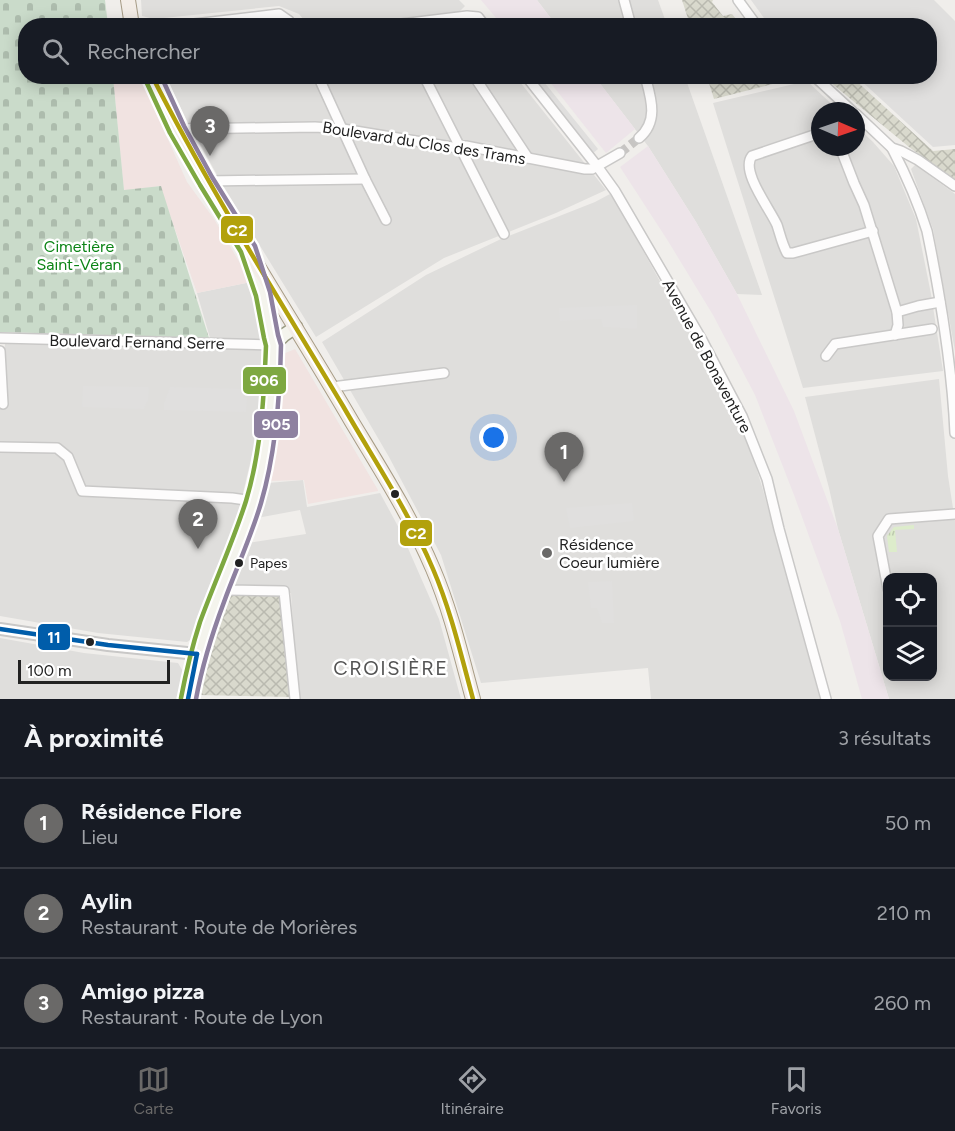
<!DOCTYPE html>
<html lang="fr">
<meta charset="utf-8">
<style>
:root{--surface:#171b24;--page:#20242c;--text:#f1f3f6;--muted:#9ea1a6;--line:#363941;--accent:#6a6968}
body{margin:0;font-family:Figtree,sans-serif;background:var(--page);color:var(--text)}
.controls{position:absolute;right:18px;bottom:18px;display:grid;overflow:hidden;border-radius:12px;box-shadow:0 3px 15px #0003}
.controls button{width:54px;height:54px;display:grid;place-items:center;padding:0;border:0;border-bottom:2px solid var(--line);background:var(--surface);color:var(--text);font:30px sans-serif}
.compass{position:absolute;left:811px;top:102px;width:54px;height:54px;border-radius:50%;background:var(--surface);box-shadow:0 3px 15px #0003;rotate:92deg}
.scale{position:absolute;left:18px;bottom:15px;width:152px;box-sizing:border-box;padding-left:6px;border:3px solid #222;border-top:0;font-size:16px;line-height:21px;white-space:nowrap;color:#222;-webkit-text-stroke:4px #fff;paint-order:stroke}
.you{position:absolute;left:494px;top:438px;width:21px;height:21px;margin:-15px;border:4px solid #fff;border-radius:50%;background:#1a73e8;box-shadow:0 0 0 9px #1a73e833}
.badge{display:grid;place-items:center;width:39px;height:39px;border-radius:50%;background:var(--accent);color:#fff;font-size:20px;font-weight:700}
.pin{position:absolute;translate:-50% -50px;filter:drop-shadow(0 2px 3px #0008)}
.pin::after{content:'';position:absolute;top:32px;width:21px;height:18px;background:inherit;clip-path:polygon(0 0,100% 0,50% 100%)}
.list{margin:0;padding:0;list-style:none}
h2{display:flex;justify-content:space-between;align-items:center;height:78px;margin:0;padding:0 24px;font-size:26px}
h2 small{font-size:20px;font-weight:400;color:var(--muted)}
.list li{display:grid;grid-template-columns:39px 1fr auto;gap:18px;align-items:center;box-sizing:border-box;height:90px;padding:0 24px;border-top:2px solid var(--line)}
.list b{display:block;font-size:22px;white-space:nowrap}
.list p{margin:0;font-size:20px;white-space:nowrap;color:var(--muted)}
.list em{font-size:20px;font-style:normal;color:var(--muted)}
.icon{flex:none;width:33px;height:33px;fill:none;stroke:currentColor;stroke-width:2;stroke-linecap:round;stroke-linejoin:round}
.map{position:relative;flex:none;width:955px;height:699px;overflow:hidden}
.search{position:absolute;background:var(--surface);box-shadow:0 3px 15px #0003;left:18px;right:18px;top:18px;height:66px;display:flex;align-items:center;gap:15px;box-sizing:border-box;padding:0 21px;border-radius:24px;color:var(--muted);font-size:22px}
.sheet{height:348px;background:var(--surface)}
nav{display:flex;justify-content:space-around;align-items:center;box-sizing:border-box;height:84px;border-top:2px solid var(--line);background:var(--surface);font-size:16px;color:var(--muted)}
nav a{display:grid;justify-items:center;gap:3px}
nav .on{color:var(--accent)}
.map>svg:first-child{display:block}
.residential{fill:#dfdedc;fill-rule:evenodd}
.commercial{fill:#f1e3e1}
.railway{fill:#ede4e9}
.construction{fill:url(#construction-cross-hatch)}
.grass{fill:url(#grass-tufts)}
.cemetery{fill:url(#cemetery-stones)}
.parking{fill:#e0dfde}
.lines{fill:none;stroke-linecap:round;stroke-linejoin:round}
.minor-tunnel{stroke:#c7c5c3;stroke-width:9;stroke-dasharray:9 4.5;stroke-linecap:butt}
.minor-casing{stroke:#c9c8c7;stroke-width:12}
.tertiary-casing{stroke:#c9c8c7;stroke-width:14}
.secondary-casing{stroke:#999a82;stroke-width:15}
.primary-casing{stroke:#a79c86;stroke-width:16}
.minor{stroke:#fdfcfc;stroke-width:9}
.tertiary{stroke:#fdfcfc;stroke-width:10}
.secondary{stroke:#f4f4ed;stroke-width:12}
.primary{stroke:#f3ede7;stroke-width:14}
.bus-1-casing{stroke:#fff;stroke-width:9}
.bus-2-casing{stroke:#fff;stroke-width:9}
.bus-3-casing{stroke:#fff;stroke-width:9}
.bus-4-casing{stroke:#fff;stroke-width:9}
.bus-1{stroke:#b2a10c;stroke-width:4.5}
.bus-2{stroke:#7ea841;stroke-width:4.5}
.bus-3{stroke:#8e81a0;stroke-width:4.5}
.bus-4{stroke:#005daa;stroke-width:4.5}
.bus-dot{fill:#222;stroke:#fff;stroke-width:2}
.poi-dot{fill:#6a6968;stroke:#fff;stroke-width:2}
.labels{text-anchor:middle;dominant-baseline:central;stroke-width:5;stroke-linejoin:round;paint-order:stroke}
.bus-label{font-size:14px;fill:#222;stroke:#fff;text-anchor:start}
.street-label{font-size:16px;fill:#222;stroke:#fff}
.park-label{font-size:16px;fill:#0c8416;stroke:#fff}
.poi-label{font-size:16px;fill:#222;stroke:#fff;text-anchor:start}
.quarter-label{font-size:20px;letter-spacing:1.5px;fill:#555;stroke:#fff}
.line-badge{stroke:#fff;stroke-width:2}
.badge-label{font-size:16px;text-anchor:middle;font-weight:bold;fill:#fff}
</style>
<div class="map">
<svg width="955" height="699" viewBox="0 0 955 699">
<defs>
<pattern id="construction-cross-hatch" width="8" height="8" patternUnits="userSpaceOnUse" patternTransform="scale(1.5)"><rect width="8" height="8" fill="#d9d9cd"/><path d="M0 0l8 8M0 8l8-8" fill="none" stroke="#babab0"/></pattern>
<pattern id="grass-tufts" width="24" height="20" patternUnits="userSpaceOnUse" patternTransform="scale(1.5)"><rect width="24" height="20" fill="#ddeccb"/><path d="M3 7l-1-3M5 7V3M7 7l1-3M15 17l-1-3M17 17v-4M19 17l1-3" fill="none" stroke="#bdcaae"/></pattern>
<pattern id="cemetery-stones" width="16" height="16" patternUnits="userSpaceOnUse" patternTransform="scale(1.5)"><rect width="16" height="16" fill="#cadbca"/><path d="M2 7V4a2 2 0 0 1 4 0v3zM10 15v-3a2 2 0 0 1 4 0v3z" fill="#adbcad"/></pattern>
</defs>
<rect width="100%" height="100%" fill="#f0eeeb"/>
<g class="residential">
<polygon points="141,0 459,0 465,6 458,13 327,25 309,26 299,14 279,6 154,19 142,16"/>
<polygon points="537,0 658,0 667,25 556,25"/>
<polygon points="166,77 516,77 606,190 556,213 444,258 316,337 222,184 186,119"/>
<polygon points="595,77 685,77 762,295 737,294 696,222 648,146"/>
<polygon points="807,81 839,111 820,111 820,147 856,147 856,126 873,142 894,166 916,219 931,294 943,371 803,388 713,103"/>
<polygon points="915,165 955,194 955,351 933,229 911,169"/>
<polygon points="610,194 616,202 672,303 706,356 743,424 763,490 820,699 651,699 648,668 481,683 441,555 389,457 322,342 426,275 501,239 595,202"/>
<polygon points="251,282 263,335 265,352 265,386 257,434 239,510 216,582 196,636 187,642 98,633 0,616 0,403 8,404 3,365 5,344 215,347 210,338 197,293"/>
<path d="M 939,379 L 948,476 L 955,521 L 955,699 L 889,699 L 838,529 L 829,488 L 805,397 ZM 888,578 L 932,578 L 932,676 L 888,676 Z"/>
<polygon points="303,480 307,507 380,493 400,530 439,619 461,699 298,699 291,593 233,587 248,543 306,534 300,510 257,518 268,483"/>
<polygon points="0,638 84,653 178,663 184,673 181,699 0,699"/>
</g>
<g class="commercial">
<polygon points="113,77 140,77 187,182 214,219 251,282 197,293 160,186 124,191"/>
<polygon points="295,349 378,490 378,491 308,504 304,480 268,481 279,423 283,354"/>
</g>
<g class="railway">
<polygon points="481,0 537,0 556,25 502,25"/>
<polygon points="546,77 595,77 635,129 606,153"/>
<polygon points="648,146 696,222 737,294 794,411 838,529 889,699 862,699 840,621 794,495 755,395 713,315 668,241 620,167"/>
</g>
<g class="construction">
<polygon points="682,0 713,0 712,2 723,16 732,14 741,25 690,25"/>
<polygon points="789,77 792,79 714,99 707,77"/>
<polygon points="824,77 852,77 933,151 955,149 955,180 909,147"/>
<polygon points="229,593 282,593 292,697 198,695"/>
</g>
<polygon class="grass" points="914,525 914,529 895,530 897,552 889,552 887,536 894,527"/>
<polygon class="cemetery" points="0,0 105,0 108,25 26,26 26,76 113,77 124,190 161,186 209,338 0,332"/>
<g class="parking">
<polygon points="751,0 934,0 955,21 955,145 933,147 857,77 930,76 930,26 769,25"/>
<polygon points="530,77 540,77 598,149 592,154"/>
<polygon points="637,305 637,329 603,327 601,319 560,321 559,308"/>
<polygon points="83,386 149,387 148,400 144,409 82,407"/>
<polygon points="170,387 244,389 243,398 247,398 246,412 164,410 164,403"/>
<polygon points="632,503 634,521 570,528 566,508"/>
<polygon points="612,581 614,623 602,623 597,608 591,608 588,582"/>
</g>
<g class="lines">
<polyline class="minor-tunnel" points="620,153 639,138"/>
<g class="minor-casing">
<g id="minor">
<polyline points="624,0 631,26"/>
<polyline points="738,0 757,26"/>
<polyline points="177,26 279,14 289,21 292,26"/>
<polyline points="385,26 467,16 478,17 485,26"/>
<polyline points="318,76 365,179 386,220"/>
<polyline points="424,76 504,234"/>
<polyline points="474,76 528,158"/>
<polyline points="526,76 597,166 615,191 702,340 742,416 767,479 779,529 826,699"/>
<polyline points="814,76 852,111"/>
<polyline points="856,114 892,148 901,151 918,160 955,186"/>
<polyline points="177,129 315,127 343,129 452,147 466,146 585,169 592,169 620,153"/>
<path d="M 820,133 L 752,156 C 740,171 770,209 777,225 C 780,234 782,244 787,253 L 793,253 L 873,231"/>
<path d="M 639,138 C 659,121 651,98 645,76"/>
<polyline points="840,147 854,183 864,205 897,312 898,325 895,335"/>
<path d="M 892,148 C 906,175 918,202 927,231 C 941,299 952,364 955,433"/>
<polyline points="206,181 365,179"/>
<polyline points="897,312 918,306 940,302"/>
<polyline points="0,338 274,345"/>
<polyline points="0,351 3,404"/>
<polyline points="826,356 835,344 932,329"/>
<polyline points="332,387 444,373"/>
<polyline points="0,447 57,448 68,457 82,491 232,498 253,501"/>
<polyline points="222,588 228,590 284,591 295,699"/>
<polyline points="888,589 878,536 889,519 955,514"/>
</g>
</g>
<g class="tertiary-casing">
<polyline id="tertiary" points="0,629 108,645 197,654"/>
</g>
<g class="secondary-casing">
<g id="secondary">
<polyline points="274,345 284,335 296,327"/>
<path d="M 188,699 C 196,650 216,606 233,560 C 255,503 270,444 273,383 C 273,371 275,358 274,346 C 274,342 271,338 270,333 C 267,310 262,289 254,267"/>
</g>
</g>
<g class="primary-casing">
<g id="primary">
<polyline points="128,0 132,26"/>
<path d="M 152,76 C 210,196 285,307 352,422 C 381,470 411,517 433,569 C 451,611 461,655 473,699"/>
</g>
</g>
<use href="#minor" class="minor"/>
<use href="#tertiary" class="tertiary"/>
<use href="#secondary" class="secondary"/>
<use href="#primary" class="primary"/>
<g class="bus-1-casing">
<path id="bus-1" d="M 152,76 C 210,190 278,297 343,406 C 374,460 409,512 433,569 C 451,611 461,655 473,699"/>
</g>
<g class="bus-2-casing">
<path id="bus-2" d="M 145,79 L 170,133 L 200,185 L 241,252 L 256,296 L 264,338 L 266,346 C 264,398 261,451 246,501 C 233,542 215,581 200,622 C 192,647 186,672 181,698"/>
</g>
<g class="bus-3-casing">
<path id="bus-3" d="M 161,76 L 184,126 L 212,177 L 255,246 L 270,292 L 278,335 L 281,345 C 280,398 276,452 261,503 C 251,537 236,569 224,602 C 212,634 202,666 196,699"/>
</g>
<g class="bus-4-casing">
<g id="bus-4">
<polyline points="0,629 108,645 197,654"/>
<polyline points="188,699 197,654"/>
</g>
</g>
<use href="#bus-1" class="bus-1"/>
<use href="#bus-2" class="bus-2"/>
<use href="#bus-3" class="bus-3"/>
<use href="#bus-4" class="bus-4"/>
</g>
<g class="bus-dot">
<circle cx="395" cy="494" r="5"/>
<circle cx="239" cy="563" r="5"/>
<circle cx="90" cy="642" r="5"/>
</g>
<circle class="poi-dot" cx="547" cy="553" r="6"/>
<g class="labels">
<g class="bus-label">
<text x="250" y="563">Papes</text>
</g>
<g class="street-label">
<text transform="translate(424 143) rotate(9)">Boulevard du Clos des Trams</text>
<text transform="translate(137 342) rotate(1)">Boulevard Fernand Serre</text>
<text transform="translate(707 356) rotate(62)">Avenue de Bonaventure</text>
</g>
<g class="park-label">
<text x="79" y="246">Cimetière<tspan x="79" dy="18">Saint-Véran</tspan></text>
</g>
<g class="poi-label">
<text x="559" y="544">Résidence<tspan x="559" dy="18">Coeur lumière</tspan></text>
</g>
<g class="quarter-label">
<text x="391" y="668">CROISIÈRE</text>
</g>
</g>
<g class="line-badge">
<rect x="220" y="215" width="34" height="29" rx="6" fill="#b2a10c"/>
<rect x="242" y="366" width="45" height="29" rx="6" fill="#7ea841"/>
<rect x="253" y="410" width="46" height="29" rx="6" fill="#8e81a0"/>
<rect x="399" y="519" width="34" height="28" rx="6" fill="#b2a10c"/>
<rect x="37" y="623" width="34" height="28" rx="6" fill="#005daa"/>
</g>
<g class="badge-label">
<text x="237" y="236">C2</text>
<text x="264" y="386">906</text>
<text x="276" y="430">905</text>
<text x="416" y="539">C2</text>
<text x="54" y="643">11</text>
</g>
</svg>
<div class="controls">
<button><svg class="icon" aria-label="locate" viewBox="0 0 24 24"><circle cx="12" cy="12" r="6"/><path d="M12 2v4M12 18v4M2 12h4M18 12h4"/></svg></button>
<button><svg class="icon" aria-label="layers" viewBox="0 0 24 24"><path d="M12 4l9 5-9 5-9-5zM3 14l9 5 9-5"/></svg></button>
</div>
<svg class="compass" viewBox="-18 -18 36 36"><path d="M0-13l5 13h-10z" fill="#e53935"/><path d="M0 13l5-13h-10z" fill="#9ea1a6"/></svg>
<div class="scale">100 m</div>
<div class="you"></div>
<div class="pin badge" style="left:564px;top:482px">1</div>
<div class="pin badge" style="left:198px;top:549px">2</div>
<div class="pin badge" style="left:210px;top:156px">3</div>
<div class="search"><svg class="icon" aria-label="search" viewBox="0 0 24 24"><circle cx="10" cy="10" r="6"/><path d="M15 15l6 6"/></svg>Rechercher</div>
</div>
<section class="sheet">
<h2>À proximité<small>3 résultats</small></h2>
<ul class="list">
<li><span class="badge">1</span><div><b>Résidence Flore</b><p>Lieu</p></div><em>50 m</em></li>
<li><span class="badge">2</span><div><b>Aylin</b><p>Restaurant · Route de Morières</p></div><em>210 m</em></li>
<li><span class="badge">3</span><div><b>Amigo pizza</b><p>Restaurant · Route de Lyon</p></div><em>260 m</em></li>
</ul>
</section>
<nav>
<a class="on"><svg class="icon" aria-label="map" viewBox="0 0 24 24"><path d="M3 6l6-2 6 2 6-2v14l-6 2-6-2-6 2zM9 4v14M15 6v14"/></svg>Carte</a>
<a><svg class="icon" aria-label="directions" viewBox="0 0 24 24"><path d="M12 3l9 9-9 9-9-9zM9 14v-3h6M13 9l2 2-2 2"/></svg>Itinéraire</a>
<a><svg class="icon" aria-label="saved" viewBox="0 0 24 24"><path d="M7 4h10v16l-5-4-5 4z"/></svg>Favoris</a>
</nav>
